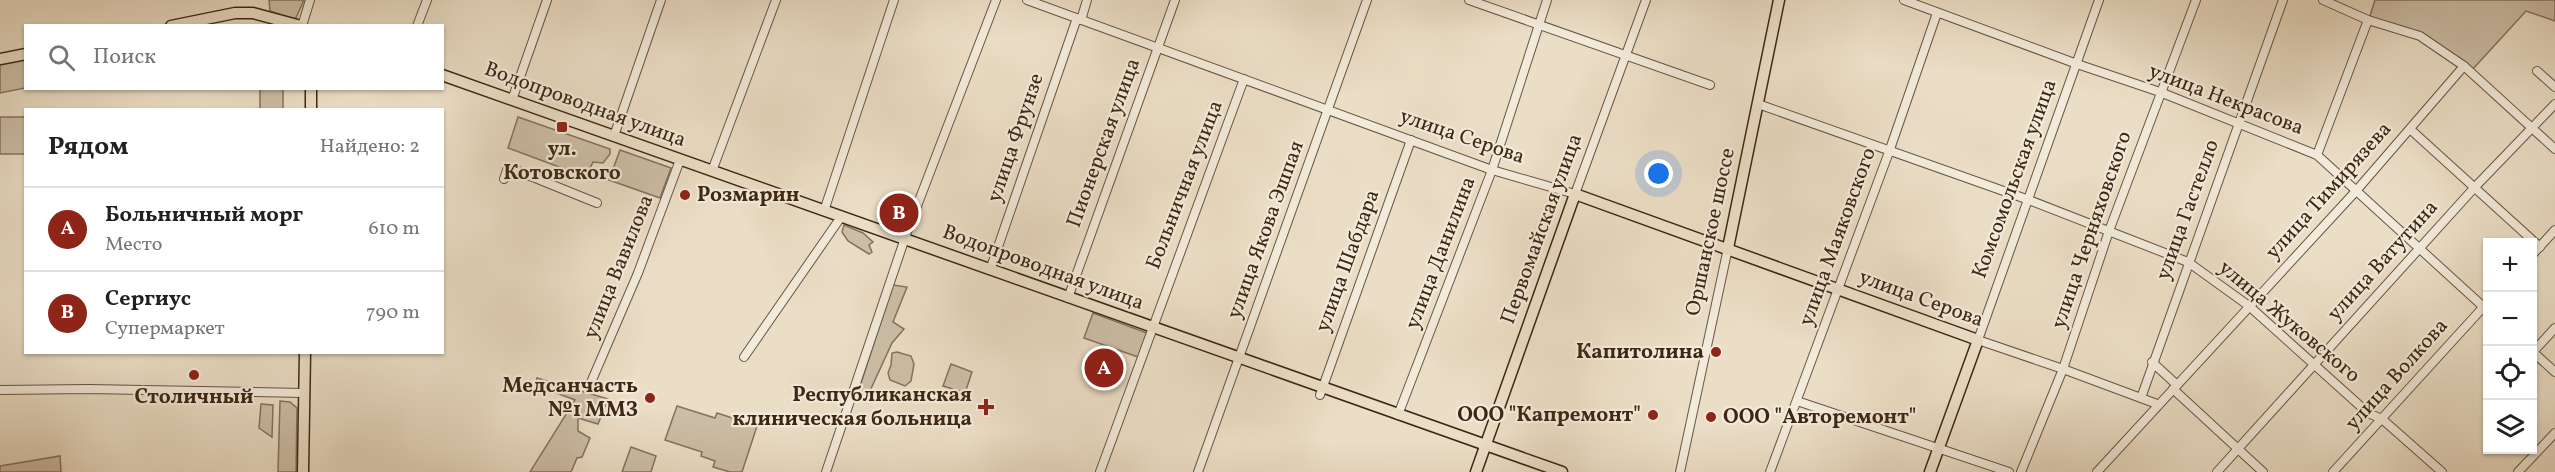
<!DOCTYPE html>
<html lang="ru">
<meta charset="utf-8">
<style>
:root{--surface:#fff;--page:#f6f6f6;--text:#202124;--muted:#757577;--line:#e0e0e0;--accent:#8f2418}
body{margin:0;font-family:Vollkorn,serif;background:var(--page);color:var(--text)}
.controls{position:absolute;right:18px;bottom:18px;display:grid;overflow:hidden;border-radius:0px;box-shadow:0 2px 4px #0004}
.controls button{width:54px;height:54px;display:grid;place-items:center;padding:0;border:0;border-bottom:2px solid var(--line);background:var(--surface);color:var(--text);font:30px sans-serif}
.you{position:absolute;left:1659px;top:174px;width:21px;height:21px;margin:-15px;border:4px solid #fff;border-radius:50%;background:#1a73e8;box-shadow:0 0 0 9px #1a73e833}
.badge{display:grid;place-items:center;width:39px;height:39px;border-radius:50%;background:var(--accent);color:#fff;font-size:20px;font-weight:700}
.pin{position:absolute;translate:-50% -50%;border:3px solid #fff;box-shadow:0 2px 6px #0006}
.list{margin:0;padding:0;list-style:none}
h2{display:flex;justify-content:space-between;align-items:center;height:78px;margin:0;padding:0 24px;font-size:26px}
h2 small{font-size:20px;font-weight:400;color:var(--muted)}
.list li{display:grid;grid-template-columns:39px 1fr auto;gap:18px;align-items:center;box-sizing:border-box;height:84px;padding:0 24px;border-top:2px solid var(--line)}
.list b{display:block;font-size:22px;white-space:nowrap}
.list p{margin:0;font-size:20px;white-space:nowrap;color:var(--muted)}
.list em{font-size:20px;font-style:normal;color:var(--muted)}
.icon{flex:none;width:33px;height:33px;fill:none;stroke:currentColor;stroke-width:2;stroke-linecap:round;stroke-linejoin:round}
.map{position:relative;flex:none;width:2555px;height:472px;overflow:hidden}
.search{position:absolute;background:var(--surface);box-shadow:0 2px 4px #0004;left:24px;top:24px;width:420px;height:66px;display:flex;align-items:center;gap:15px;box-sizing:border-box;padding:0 21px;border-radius:0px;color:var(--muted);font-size:22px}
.panel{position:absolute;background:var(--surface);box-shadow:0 2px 4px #0004;left:24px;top:108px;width:420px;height:246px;border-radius:0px}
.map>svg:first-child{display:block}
.green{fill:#cdbfa8;stroke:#85735e;stroke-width:1.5}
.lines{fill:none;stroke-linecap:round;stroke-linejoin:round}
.minor-casing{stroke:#685540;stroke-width:10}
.major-casing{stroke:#3d2713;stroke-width:13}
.minor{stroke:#f2eada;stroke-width:8}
.major{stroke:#ebdec6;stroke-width:10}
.poi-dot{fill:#8f2418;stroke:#f2eada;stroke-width:2}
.labels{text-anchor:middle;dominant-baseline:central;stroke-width:4.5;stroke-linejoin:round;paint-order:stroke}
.street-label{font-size:21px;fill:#3d2713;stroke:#f2eada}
.poi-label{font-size:21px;font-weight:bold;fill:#3d2713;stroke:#f2eada;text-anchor:end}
</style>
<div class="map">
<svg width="2555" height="472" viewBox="0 0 2555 472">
<rect width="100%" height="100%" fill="#ebdec6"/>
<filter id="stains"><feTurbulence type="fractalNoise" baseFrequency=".00333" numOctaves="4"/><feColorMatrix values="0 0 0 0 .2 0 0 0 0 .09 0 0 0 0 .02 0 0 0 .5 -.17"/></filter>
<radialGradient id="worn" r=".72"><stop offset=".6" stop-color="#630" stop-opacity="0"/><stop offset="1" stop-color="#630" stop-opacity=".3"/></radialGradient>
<g class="green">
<polygon points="269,0 304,0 295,20 270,11"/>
<polygon points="2375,0 2555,0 2555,21 2526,11 2472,70 2420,34 2369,19"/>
<polygon points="25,59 25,88 0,93 0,64"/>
<rect x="260" y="89" width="23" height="20"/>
<rect x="0" y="117" width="25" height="37"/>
<polygon points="518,117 610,149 610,154 603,163 593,162 586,177 508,148"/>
<polygon points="620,150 671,168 660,198 609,180"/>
<polygon points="844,225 863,233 873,242 869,245 872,252 869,254 848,241 842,232"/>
<polygon points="893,285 907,287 893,322 904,329 892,343 869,393 858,392 860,386"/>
<polygon points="1093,313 1147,333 1138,357 1084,338"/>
<polygon points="897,352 911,356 914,364 911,381 905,386 890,380 888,373 891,365 892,353"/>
<polygon points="951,364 972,372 965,393 943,386"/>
<polygon points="537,378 608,399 598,424 578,418 578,431 590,438 582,457 577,458 571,472 530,472 575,400 535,385"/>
<polygon points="280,401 290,402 297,408 296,472 278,472"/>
<polygon points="261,404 273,405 272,437 259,428"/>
<polygon points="677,406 715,418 717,413 757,426 742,472 730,472 713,467 715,461 701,456 702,452 665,440"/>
<polygon points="631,447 656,456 651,472 622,472"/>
<polygon points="60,456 61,472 0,472 0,466"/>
</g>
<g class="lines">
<g class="minor-casing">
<g id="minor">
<polyline points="1027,0 1492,170 1575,194 1646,0"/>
<polyline points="1469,0 1710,85"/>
<polyline points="1904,0 2077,64 2160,92 2317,155 2488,311"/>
<polyline points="2099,0 1978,340 2063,369 2157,404"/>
<polyline points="2323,0 2368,20 2420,36 2464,66 2555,149"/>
<polyline points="1081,20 1087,0"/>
<polyline points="302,26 310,0"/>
<polyline points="417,26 427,0"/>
<polyline points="2537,71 2555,87"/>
<polyline points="512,100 547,0"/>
<polyline points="1758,104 2029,200 2188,262 2249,306 2368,413 2382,419 2442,472"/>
<polyline points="2410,129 2540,247"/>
<polyline points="614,136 661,0"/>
<polyline points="2317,155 2368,20"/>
<polyline points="712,171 776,0"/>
<polyline points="504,179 508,167 597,203"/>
<polyline points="824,211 894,0"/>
<polyline points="2532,255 2555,230"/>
<polyline points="990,270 1077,18"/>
<polyline points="1068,298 1175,0"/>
<polyline points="2532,351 2555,372"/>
<polyline points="2533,352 2555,328"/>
<polyline points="744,357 841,217"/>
<polyline points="2152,362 2177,385"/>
<polyline points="589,387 638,273 680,160"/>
<polyline points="2173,389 2263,472"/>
<polyline points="0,390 88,389 304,393"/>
<polyline points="1320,395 1411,140"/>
<polyline points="2141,398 2283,0"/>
<polyline points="1797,401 2009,472"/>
<polyline points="1398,415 1492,170 1547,0"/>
<polyline points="826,472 907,232 996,0"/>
<polyline points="1100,472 1244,79"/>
<polyline points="1198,472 1367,0"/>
<polyline points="1680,472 1728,248"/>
<polyline points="1770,472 1889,152 1937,13"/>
<polyline points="2021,472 2063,369 2109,231 2196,0"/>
<polyline points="2097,472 2356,191 2464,66"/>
<polyline points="2217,472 2475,187 2555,104"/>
<polyline points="2333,472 2488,302"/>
<polyline points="2518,472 2555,433"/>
</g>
</g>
<g class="major-casing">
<g id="major">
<polyline points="171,26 235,13 253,13 301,26"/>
<polyline points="0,59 26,54"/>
<polyline points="442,75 1562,472"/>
<polyline points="311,110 311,88"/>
<polyline points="1728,248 1779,0"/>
<polyline points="303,472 305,352"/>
<polyline points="1476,472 1575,194 1978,340 1930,472"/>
</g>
</g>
<use href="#minor" class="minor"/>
<use href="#major" class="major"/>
</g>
<g class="poi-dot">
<rect x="556" y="121" width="12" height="12" rx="3"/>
<circle cx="685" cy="195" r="6"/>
<circle cx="1716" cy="352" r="6"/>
<circle cx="194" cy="375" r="6"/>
<circle cx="650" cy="398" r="6"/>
<path d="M983 398h6v6h6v6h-6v6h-6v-6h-6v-6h6z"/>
<circle cx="1653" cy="415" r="6"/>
<circle cx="1711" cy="417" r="6"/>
</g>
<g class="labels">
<g class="street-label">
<text transform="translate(2226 100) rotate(21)">улица Некрасова</text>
<text transform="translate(585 105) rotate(20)">Водопроводная улица</text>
<text transform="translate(1462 137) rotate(19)">улица Серова</text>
<text transform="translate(1016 138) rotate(-71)">улица Фрунзе</text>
<text transform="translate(1104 143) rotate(-70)">Пионерская улица</text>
<text transform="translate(2015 179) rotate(-70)">Комсомольская улица</text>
<text transform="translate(1185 185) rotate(-69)">Больничная улица</text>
<text transform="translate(2329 191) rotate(-48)">улица Тимирязева</text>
<text transform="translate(2188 210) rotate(-70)">улица Гастелло</text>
<text transform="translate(1542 229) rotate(-70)">Первомайская улица</text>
<text transform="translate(1266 230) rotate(-70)">улица Якова Эшпая</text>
<text transform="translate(2092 230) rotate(-71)">улица Черняховского</text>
<text transform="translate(1711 232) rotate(-78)">Оршанское шоссе</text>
<text transform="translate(1838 237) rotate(-70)">улица Маяковского</text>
<text transform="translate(1441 253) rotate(-69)">улица Данилина</text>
<text transform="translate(1348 261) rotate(-70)">улица Шабдара</text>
<text transform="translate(2383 261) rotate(-48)">улица Ватутина</text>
<text transform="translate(619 267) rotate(-68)">улица Вавилова</text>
<text transform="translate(1043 268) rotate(20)">Водопроводная улица</text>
<text transform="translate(1921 299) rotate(20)">улица Серова</text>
<text transform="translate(2289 322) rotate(40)">улица Жуковского</text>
<text transform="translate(2397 375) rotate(-48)">улица Волкова</text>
</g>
<g class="poi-label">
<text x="562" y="149" text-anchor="middle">ул.<tspan x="562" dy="24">Котовского</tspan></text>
<text x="697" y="195" text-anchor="start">Розмарин</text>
<text x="1704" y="352">Капитолина</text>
<text x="638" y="386">Медсанчасть<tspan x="638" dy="24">№1 ММЗ</tspan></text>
<text x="972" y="395">Республиканская<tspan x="972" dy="24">клиническая больница</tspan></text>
<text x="194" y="397" text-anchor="middle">Столичный</text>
<text x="1641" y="415">ООО "Капремонт"</text>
<text x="1723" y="417" text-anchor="start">ООО "Авторемонт"</text>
</g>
</g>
<rect width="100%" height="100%" filter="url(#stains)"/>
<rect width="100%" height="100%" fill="url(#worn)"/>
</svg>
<div class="controls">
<button>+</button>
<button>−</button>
<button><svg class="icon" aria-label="locate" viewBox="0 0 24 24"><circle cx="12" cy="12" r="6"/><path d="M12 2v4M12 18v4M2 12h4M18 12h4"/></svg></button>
<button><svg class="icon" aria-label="layers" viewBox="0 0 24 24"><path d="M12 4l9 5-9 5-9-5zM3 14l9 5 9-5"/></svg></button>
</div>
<div class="you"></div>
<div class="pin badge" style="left:1104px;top:368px">A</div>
<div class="pin badge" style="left:899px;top:213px">B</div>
<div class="search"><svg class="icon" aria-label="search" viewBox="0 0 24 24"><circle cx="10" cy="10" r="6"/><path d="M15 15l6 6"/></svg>Поиск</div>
<section class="panel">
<h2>Рядом<small>Найдено: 2</small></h2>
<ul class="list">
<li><span class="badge">A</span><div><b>Больничный морг</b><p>Место</p></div><em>610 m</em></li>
<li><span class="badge">B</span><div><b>Сергиус</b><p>Супермаркет</p></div><em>790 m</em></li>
</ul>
</section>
</div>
